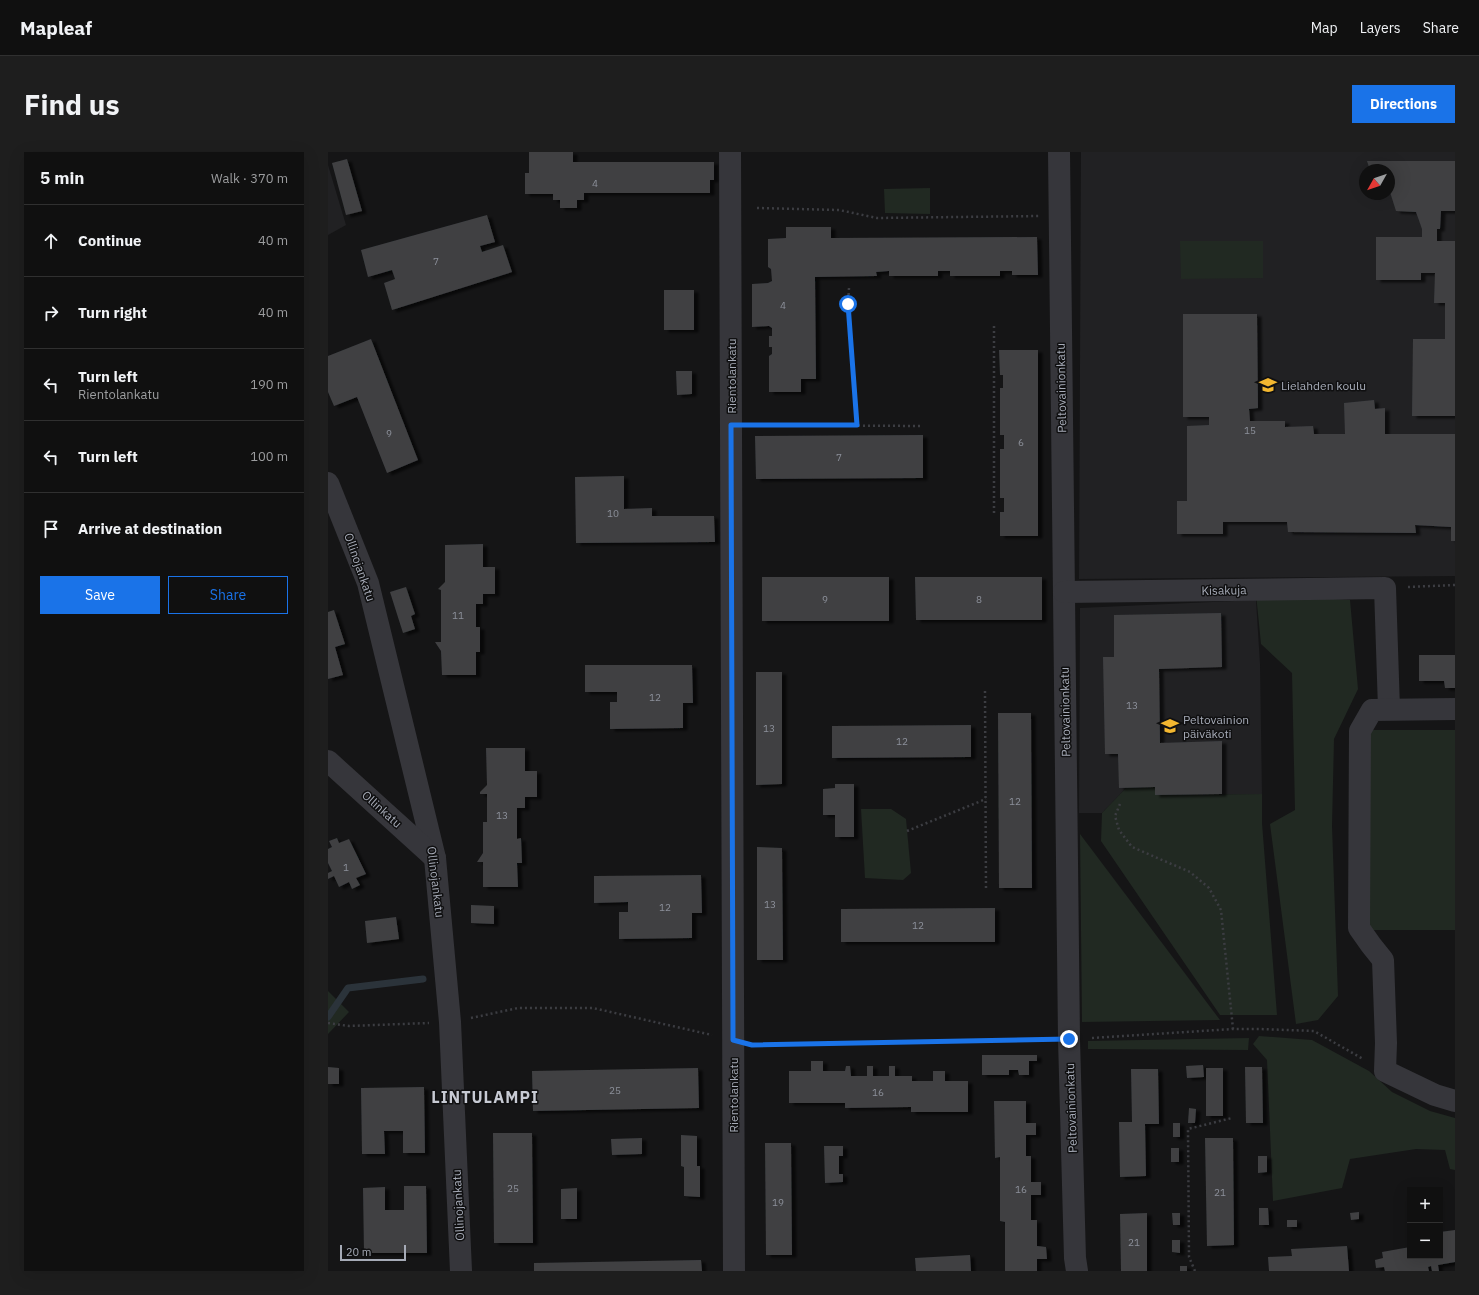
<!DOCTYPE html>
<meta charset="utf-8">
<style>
:root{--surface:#101010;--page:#1e1e1e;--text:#f1f3f6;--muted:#9c9d9f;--line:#303030;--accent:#1a73e8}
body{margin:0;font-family:"IBM Plex Sans",sans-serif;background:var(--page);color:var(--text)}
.controls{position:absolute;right:12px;bottom:12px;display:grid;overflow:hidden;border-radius:0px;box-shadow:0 4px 16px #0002}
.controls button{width:36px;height:36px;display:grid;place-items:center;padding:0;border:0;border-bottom:1px solid var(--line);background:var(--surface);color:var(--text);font:20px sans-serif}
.compass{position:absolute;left:1031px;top:12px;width:36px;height:36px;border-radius:50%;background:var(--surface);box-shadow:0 4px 16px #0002;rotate:230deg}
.scale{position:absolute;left:12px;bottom:10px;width:66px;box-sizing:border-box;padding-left:4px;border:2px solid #a6abb7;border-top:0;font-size:11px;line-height:14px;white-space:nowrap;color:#a6abb7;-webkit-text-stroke:3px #101011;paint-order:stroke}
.stop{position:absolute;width:12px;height:12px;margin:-9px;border:3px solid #1a73e8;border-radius:50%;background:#fff}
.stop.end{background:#1a73e8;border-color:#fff;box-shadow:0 1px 4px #0008}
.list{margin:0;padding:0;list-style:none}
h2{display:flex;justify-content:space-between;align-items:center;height:52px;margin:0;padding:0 16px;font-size:17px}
h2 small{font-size:13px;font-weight:400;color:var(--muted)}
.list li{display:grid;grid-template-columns:26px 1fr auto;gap:12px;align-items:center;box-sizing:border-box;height:72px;padding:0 16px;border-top:1px solid var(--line)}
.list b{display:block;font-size:15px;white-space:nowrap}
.list p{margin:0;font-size:13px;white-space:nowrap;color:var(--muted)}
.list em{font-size:13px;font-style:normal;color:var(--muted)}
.actions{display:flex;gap:8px;padding:12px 16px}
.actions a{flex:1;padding:9px 0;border:1px solid var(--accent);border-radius:0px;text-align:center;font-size:14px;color:var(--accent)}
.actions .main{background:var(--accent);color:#fff}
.icon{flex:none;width:22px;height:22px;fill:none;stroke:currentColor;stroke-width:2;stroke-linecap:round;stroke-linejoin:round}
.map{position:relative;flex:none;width:1127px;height:1119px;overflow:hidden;border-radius:0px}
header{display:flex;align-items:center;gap:24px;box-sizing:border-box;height:56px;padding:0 20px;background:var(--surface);border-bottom:1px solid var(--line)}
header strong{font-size:19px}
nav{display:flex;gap:22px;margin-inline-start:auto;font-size:14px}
.intro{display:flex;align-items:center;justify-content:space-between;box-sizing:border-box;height:96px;padding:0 24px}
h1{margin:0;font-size:28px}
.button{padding:10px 18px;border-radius:0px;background:var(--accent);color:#fff;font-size:14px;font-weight:700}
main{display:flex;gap:24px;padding:0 24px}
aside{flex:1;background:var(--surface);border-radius:0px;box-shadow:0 4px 16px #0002}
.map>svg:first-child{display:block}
.built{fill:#212123;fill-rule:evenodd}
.green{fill:#212922}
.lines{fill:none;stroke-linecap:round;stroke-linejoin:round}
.stream{stroke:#2b333a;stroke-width:7}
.building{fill:#3f4043;filter:url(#shadow)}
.path{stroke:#3c3d42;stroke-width:2.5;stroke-dasharray:2 3;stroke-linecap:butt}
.minor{stroke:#36363b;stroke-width:22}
.route{stroke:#1a73e8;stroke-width:5}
.labels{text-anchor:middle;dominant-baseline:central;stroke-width:3;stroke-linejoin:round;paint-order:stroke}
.number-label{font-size:10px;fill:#8c909a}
.street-label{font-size:12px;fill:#a6abb7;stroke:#101011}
.poi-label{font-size:12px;fill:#a6abb7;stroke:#101011;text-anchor:start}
.district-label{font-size:16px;font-weight:bold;letter-spacing:1px;fill:#c7cad3;stroke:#101011}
</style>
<header>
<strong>Mapleaf</strong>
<nav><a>Map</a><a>Layers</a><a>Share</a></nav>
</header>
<div class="intro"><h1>Find us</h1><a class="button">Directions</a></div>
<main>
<aside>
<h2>5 min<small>Walk · 370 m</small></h2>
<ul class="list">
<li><svg class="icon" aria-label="ahead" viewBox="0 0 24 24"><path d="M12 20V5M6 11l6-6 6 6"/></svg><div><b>Continue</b></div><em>40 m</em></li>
<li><svg class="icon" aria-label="right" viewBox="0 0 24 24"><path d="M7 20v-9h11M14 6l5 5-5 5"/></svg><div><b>Turn right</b></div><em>40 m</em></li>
<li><svg class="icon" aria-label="left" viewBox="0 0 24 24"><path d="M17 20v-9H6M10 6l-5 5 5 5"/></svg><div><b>Turn left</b><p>Rientolankatu</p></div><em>190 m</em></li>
<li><svg class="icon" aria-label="left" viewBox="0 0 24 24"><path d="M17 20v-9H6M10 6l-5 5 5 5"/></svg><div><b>Turn left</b></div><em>100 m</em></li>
<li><svg class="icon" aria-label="arrive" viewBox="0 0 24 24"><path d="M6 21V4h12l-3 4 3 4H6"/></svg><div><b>Arrive at destination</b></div></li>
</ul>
<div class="actions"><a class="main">Save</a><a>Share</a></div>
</aside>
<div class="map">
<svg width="1127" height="1119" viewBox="0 0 1127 1119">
<defs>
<filter id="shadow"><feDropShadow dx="4.5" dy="2.5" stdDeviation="1" flood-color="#0009"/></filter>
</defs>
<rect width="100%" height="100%" fill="#151516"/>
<g class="built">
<path d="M 753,0 L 1127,0 L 1127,424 L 751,427 ZM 1037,18 L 1061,18 L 1061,42 L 1037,42 Z"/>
<polygon points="0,13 18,73 0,83"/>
<polygon points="928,448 932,512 934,642 827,643 826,635 798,636 774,661 751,661 752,456"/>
</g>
<g class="green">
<polygon points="602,36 602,62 557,61 556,37"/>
<polygon points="852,89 935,89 935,126 853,127"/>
<polygon points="928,442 1022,448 1030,537 1006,587 1004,674 1010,844 990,868 968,872 942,672 967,658 964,521 933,492"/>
<rect x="1040" y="578" width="87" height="200"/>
<polygon points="827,635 827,643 934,642 934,671 949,863 892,863 773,689 774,661 798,636"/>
<polygon points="533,657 563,657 578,667 583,721 575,728 537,726"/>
<polygon points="752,682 892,868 754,870"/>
<polygon points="0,839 21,860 0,882"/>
<polygon points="931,884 984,888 1041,919 1064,940 1102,959 1127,966 1127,1018 1122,1017 1117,998 1088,997 1022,1007 1014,1036 945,1049 939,908 925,892"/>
<polygon points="921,886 920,898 760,897 760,889"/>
</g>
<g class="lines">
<polyline class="stream" points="0,865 20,836 95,827"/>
</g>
<g class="building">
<polygon points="201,0 245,0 245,10 386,10 386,28 382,28 382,41 256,41 256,48 249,48 249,56 232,56 232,48 225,48 225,42 197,42 197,21 201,21"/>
<polygon points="19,7 34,59 18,63 4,11"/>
<polygon points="1039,9 1127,9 1127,59 1113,59 1112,77 1109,77 1109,89 1127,89 1127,264 1084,264 1085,187 1117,187 1117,151 1106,151 1107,121 1093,121 1093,128 1048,128 1048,85 1094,85 1094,77 1088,60 1068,59 1062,40 1061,40 1061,18 1042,18"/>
<polygon points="159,63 167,90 152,94 154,100 175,93 184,120 64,158 56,131 67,127 64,118 40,125 33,98"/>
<polygon points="458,75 503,75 503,86 709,85 710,123 684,123 684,119 672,119 672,124 622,124 622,119 610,119 610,124 561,124 561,119 548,120 549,124 487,125 488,227 473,227 473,240 441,240 441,204 444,202 444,195 441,195 441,184 444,184 444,176 441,174 424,175 424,132 440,131 444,129 443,117 440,115 440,87 458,86"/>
<rect x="336" y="138" width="30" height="40"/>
<polygon points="855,162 929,162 930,256 921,257 922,269 957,269 957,275 985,274 986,282 1017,282 1016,251 1046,248 1047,257 1057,256 1057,282 1127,282 1127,389 1123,389 1123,375 1087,373 1088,381 960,380 959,370 895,370 895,382 849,382 849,349 859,349 859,274 881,273 881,265 855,265"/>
<polygon points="43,187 90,308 59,321 29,245 6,254 0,240 0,204"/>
<polygon points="671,198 710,198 710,384 672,384 672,360 676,360 676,346 672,346 672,297 676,297 676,283 672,283 672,236 675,236 675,223 672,223"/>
<polygon points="348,219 364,219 364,242 349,243"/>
<polygon points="595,283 595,326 428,327 427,284"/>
<polygon points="296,324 296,357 324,356 324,364 386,364 387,390 248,391 247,325"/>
<polygon points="155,392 155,415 167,415 167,442 155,442 155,452 148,452 148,475 152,475 152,500 148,500 148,523 114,523 113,499 107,490 113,490 113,438 110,437 117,430 117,393"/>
<rect x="434" y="425" width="127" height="44"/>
<polygon points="587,425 714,425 714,468 588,468"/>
<polygon points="78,435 87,462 83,464 87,477 75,481 62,440"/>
<polygon points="6,458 17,492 7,495 15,523 0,527 0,460"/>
<polygon points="893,461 894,515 831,517 832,591 894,589 894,642 827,643 827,635 791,636 790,602 777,602 775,505 786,505 786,463"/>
<polygon points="1091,503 1127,503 1127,536 1117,536 1116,529 1091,529"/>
<polygon points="257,513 364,513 365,551 355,551 355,576 282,577 282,550 289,550 289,540 257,540"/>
<polygon points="428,520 454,520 454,632 428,633"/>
<polygon points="670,561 703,561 704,736 671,736"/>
<polygon points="643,573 643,605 504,606 504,574"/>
<polygon points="158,596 197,596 197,619 209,619 209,645 197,645 197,656 189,656 189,687 193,686 194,711 189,711 190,735 155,735 155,710 149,710 155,701 155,670 159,670 159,642 152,642 152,640 159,633"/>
<polygon points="507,632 526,632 526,685 507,685 507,663 495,663 495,637 507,636"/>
<polygon points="9,686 11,691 21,687 38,722 28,726 32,733 24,737 21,730 11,735 6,724 0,727 0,721 4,719 0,711 0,697 4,695 1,689"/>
<polygon points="429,695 454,696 455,808 429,808"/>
<polygon points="373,723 374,761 364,761 364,786 291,787 291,760 300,760 300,750 266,751 266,724"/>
<polygon points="143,753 166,754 166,772 143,771"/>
<polygon points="667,756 667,790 513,790 513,757"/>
<polygon points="68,765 71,787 39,791 37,769"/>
<polygon points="654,903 709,903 709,909 701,909 701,923 691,923 690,918 681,918 681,923 654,923"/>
<polygon points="483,909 495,909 495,919 517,919 518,914 522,914 523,924 539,924 539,914 545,914 545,924 561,924 561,914 567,914 567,924 584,924 584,929 605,929 605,919 617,919 617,929 640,929 640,960 583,960 583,955 517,956 517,951 461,951 461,919 483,919"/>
<polygon points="875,913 876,925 859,926 858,914"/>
<polygon points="0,915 11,916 11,932 0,932"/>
<polygon points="917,915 934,915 935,971 918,971"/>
<polygon points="370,916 371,956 205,959 204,919"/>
<rect x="878" y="916" width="17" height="48"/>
<polygon points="803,917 830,917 831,972 817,972 818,1024 792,1025 791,970 804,970"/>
<polygon points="96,935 97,1001 75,1001 75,979 56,979 57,1002 34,1002 33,936"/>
<polygon points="666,949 698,949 698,971 708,971 708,983 698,983 698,1004 703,1004 703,1030 713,1030 713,1043 703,1043 703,1068 709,1068 709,1094 718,1095 719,1107 709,1107 709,1119 677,1119 677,1070 672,1069 672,1005 667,1006"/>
<polygon points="861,956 868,957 867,971 860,971"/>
<rect x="845" y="971" width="7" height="14"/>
<polygon points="165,981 204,981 205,1091 166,1091"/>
<polygon points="353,983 369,984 369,1014 372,1014 372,1045 356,1044 356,1015 353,1014"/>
<polygon points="314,986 314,1002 284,1003 283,987"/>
<polygon points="877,986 905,986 906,1093 879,1094"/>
<polygon points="437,991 463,991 464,1103 438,1103"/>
<polygon points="496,994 515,994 515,1004 511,1004 511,1022 515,1022 515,1030 497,1031"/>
<rect x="843" y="996" width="8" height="14"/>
<polygon points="930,1004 939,1004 939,1020 930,1021"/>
<polygon points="76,1034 98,1034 99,1101 36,1101 35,1036 57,1035 57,1058 76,1058"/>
<polygon points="249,1036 249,1067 233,1067 233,1037"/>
<polygon points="931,1056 940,1056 941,1073 931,1073"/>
<polygon points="1031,1060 1031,1067 1023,1068 1022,1061"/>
<polygon points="819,1061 819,1119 793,1119 792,1062"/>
<polygon points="844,1061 852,1061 852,1073 845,1073"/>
<rect x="959" y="1068" width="10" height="7"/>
<polygon points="1127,1078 1127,1110 1110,1113 1111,1119 1104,1119 1103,1114 1100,1115 1101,1119 1057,1119 1056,1115 1048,1116 1047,1108 1055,1106 1054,1100 1082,1095 1082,1104 1112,1104 1112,1080"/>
<polygon points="844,1088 852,1088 852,1101 844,1100"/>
<polygon points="1019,1094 1021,1119 941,1119 940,1105 964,1104 963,1097"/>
<polygon points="642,1103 643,1119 588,1119 587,1106"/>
<polygon points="373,1108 374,1119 206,1119 206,1111"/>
<rect x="852" y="1114" width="7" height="5"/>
</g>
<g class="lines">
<g class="path">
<polyline points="429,56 511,58 549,66 711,64"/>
<polyline points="521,136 520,152 529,273"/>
<polyline points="425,273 594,274"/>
<polyline points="666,361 666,174"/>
<polyline points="1080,435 1127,433"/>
<polyline points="657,539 658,738"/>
<polyline points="792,652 787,664 791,678 804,695 862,720 881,736 893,758 905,877"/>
<polyline points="579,679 658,647"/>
<polyline points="143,866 190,856 265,856 384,883"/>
<polyline points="0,871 21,874 101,871"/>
<polyline points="764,886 905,877 932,877 986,879 1035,907"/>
<polyline points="428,893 719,888"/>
<polyline points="867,1119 861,1105 860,977 904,966"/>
</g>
<g class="minor">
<polyline points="402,0 406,1119"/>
<polyline points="731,0 741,887 747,1106 749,1119"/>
<polyline points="0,331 40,431 107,706 122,870 133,1119"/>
<polyline points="736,440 1057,436 1061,557"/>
<polyline points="1127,557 1044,558 1032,579 1031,776 1043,793 1055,808 1058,891 1057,919 1107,943 1127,949"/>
<polyline points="0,609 107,706"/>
</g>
</g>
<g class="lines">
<polyline class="route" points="520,152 529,273 403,273 405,888 424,893 741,887"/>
</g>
<defs>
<g id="school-bare" transform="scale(1.38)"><path d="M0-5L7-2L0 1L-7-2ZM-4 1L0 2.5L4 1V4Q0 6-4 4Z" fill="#f3b730" stroke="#101011" stroke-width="2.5" paint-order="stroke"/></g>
</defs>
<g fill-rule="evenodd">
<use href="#school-bare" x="940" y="233"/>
<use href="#school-bare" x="842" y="574"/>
</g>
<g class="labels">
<g class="number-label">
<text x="267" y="31">4</text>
<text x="108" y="109">7</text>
<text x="455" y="153">4</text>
<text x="922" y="278">15</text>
<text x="61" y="281">9</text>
<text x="693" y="290">6</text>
<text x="511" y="305">7</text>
<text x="285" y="361">10</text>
<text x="497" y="447">9</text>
<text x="651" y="447">8</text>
<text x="130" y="463">11</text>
<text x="327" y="545">12</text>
<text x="804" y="553">13</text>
<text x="441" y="576">13</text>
<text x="574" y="589">12</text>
<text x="687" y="649">12</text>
<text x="174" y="663">13</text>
<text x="18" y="715">1</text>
<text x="442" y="752">13</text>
<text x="337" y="755">12</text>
<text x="590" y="773">12</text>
<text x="287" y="938">25</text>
<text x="550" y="940">16</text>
<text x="185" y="1036">25</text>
<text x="693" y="1037">16</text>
<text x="892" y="1040">21</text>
<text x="450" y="1050">19</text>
<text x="806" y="1090">21</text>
</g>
<g class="street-label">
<text transform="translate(403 224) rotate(-90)">Rientolankatu</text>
<text transform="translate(733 236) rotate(-91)">Peltovainionkatu</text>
<text transform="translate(32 415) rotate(71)">Ollinojankatu</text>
<text transform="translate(896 438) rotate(-1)">Kisakuja</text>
<text transform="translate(737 560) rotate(-91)">Peltovainionkatu</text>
<text transform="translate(54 657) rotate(42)">Ollinkatu</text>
<text transform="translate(108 730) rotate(83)">Ollinojankatu</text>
<text transform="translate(405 943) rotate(-90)">Rientolankatu</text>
<text transform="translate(743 956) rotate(-92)">Peltovainionkatu</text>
<text transform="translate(130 1053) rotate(-93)">Ollinojankatu</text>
</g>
<g class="poi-label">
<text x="953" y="233">Lielahden koulu</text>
<text x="855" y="567">Peltovainion<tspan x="855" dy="14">päiväkoti</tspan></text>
</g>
<g class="district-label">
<text x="157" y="945">LINTULAMPI</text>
</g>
</g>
</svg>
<div class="controls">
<button>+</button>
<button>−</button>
</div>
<svg class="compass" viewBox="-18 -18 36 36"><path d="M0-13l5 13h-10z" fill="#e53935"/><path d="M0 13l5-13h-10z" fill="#9c9d9f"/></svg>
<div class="scale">20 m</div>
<div class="stop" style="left:520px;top:152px"></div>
<div class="stop end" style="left:741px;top:887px"></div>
</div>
</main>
